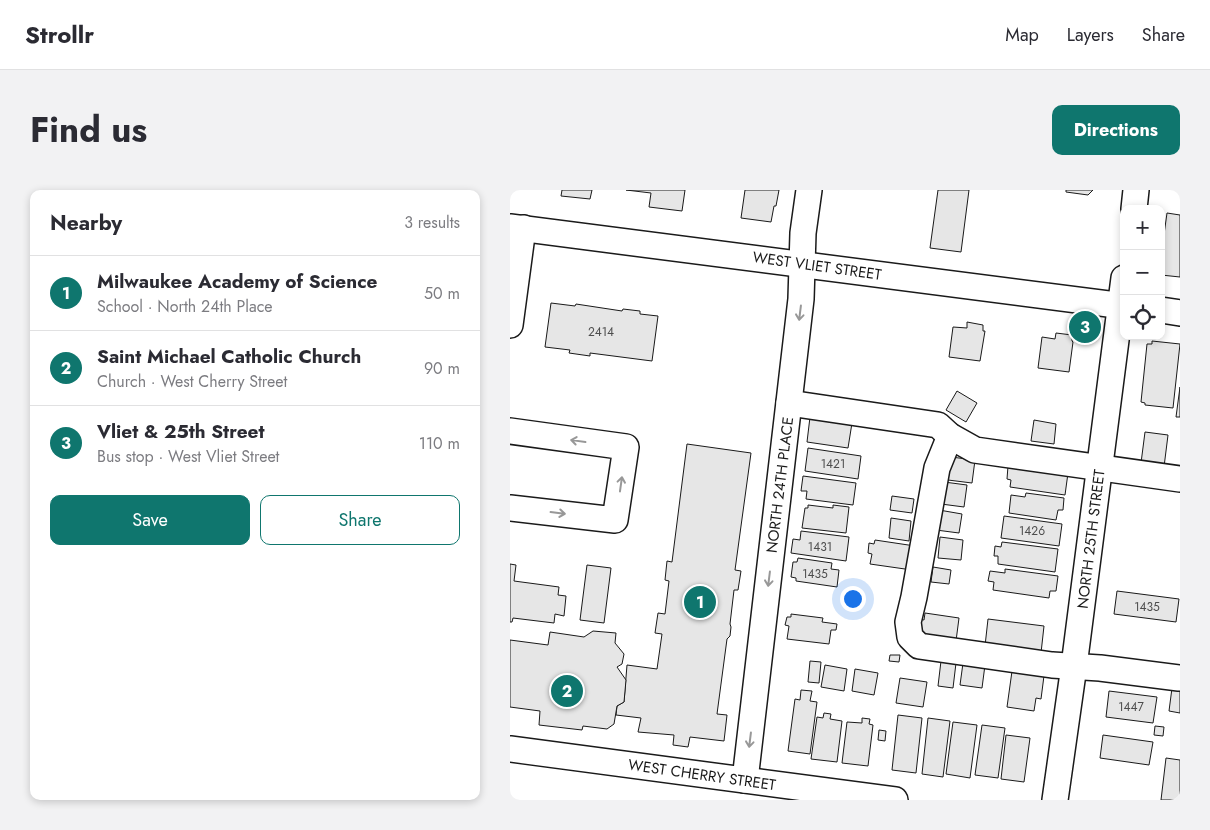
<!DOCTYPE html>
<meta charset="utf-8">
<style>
:root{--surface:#fff;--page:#f2f2f3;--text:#2b2b33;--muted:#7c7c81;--line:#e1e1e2;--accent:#0f766e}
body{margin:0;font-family:Jost,sans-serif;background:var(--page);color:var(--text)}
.controls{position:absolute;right:15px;top:15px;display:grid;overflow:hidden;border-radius:10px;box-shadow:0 2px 8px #0003}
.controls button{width:45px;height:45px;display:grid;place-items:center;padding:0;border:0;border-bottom:1px solid var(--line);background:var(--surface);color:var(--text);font:25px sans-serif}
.you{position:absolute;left:342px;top:408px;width:18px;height:18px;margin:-12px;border:4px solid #fff;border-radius:50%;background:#1a73e8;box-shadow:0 0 0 8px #1a73e833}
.badge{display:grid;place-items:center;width:32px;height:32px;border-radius:50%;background:var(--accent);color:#fff;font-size:16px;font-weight:700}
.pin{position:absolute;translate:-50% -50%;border:2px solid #fff;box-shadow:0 1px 5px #0006}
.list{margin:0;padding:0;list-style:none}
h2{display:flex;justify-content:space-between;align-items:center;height:65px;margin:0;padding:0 20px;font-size:21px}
h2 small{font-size:16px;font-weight:400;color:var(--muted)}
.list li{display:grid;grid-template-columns:32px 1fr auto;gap:15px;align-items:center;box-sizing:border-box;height:75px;padding:0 20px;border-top:1px solid var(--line)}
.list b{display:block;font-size:19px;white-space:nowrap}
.list p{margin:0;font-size:16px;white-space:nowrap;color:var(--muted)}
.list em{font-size:16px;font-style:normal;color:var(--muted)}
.actions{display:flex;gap:10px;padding:15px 20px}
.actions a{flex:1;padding:11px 0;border:1px solid var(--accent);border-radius:10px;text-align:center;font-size:18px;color:var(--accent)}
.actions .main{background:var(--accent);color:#fff}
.icon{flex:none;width:28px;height:28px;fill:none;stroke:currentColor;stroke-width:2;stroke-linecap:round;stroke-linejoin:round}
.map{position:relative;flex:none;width:670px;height:610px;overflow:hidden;border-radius:10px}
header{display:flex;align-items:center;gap:30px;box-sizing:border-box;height:70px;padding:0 25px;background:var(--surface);border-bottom:1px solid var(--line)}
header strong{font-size:24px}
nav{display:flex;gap:28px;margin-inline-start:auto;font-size:18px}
.intro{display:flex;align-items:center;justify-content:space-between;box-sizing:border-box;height:120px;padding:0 30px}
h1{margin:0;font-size:35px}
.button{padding:12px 22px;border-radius:10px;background:var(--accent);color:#fff;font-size:18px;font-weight:700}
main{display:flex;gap:30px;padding:0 30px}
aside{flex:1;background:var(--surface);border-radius:10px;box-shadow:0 2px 8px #0003}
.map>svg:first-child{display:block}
.building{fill:#e6e6e6;stroke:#1a1a1a}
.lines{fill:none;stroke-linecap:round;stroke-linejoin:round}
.minor-casing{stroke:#1a1a1a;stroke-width:28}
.minor{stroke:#fff;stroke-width:25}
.oneway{stroke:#989898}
.labels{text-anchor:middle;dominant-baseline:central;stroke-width:4;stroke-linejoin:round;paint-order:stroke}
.number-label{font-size:12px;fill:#4d4d4d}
.street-label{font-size:15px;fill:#1a1a1a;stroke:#fff}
</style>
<header>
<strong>Strollr</strong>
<nav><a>Map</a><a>Layers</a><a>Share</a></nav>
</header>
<div class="intro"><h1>Find us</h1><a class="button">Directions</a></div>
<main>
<aside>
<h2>Nearby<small>3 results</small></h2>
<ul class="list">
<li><span class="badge">1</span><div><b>Milwaukee Academy of Science</b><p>School · North 24th Place</p></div><em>50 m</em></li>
<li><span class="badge">2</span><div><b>Saint Michael Catholic Church</b><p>Church · West Cherry Street</p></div><em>90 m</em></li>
<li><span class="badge">3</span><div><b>Vliet &amp; 25th Street</b><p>Bus stop · West Vliet Street</p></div><em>110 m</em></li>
</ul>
<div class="actions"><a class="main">Save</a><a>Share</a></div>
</aside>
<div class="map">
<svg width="670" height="610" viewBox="0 0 670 610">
<rect width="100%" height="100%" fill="#fff"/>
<g class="building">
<polygon points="52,0 82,0 80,9 51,6"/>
<polygon points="116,0 175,0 172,21 139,17 141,3"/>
<polygon points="235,0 269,0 266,16 264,16 261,32 231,28"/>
<polygon points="428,0 459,0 451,62 420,58"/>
<polygon points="556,0 583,0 578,5 556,2"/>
<polygon points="657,23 670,25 670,87 651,85 651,66"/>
<polygon points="41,113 65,116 66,114 112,121 113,119 130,121 130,124 148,126 142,171 80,163 80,166 59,163 60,160 35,157"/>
<polygon points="457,132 473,135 473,141 475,141 470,171 439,167 443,137 457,138"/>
<polygon points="546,143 562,145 562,151 563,152 559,182 528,178 532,147 545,149"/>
<polygon points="642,151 670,154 663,218 635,215 635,213 631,212 637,154 642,154"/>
<polygon points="670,197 670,227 666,227"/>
<polygon points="447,201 467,213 456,232 436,220"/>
<polygon points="300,227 342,233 338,258 297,252"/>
<polygon points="524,230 546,234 544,254 521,251"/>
<polygon points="635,242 658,245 654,277 631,273"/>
<polygon points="177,254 241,263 225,380 231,381 228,400 224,400 220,434 221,437 220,446 217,449 207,524 217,525 214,551 180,547 178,557 163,555 164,545 128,542 131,528 106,525 107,516 114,512 117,475 147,479 152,444 145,443 148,423 155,424 159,391 155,390 157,371 162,372"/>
<polygon points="298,258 351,266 348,289 295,281"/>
<polygon points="441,267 465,270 462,293 438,290"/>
<polygon points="498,276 558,283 555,305 500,297 501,290 497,289"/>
<polygon points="293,286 346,293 343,315 296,309 297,301 291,301"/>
<polygon points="434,292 457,295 454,317 431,314"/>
<polygon points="516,303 554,308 553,320 548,320 546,330 499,323 501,305 515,307"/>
<polygon points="382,306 404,309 402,323 380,320"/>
<polygon points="298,315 323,318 323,315 339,317 336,343 292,338 295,318 298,318"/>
<polygon points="429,320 452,324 449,343 426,340"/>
<polygon points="494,326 552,334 549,356 491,348"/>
<polygon points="381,328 401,331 399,351 379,348"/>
<polygon points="291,341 339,347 336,371 281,363 283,349 290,350"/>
<polygon points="430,347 453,350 451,370 428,368"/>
<polygon points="365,350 405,356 402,380 360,374 362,364 358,363 359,353 364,354"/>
<polygon points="492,352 548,359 545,382 488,374 488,366 484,366 485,356 491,357"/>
<polygon points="288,368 322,373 321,379 329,380 327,397 286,391 286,388 281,387 283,372 287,372"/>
<polygon points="0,374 6,375 4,391 49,397 48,405 56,406 54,426 45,424 44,433 3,428 2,432 0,432"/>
<polygon points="77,375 101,378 94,433 70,430"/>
<polygon points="423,377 441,380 439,394 421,392"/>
<polygon points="495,379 548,386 546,401 540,401 539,408 483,400 484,392 478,391 480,381 495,383"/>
<polygon points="607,401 669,409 666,432 604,424"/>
<polygon points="415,423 449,428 446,451 411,446 408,429 414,430"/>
<polygon points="281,424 313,428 312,432 327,434 326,440 321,440 319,454 277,449 279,436 275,435 277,427 281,427"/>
<polygon points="478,429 534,436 531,463 475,456"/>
<polygon points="83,441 106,443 105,453 114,464 112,474 107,477 116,490 114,512 107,516 104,534 97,539 73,536 72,540 29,535 30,521 0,517 0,450 38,455 40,442 74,447"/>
<polygon points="380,465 390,465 389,472 379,471"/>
<polygon points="300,471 311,472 309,493 298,492"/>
<polygon points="431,471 446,473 443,498 428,496"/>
<polygon points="453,473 475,475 472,498 450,495"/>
<polygon points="503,474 535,478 531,509 526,508 524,521 497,517"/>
<polygon points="315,475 337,479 334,501 311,497"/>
<polygon points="345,479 368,483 364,505 342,501"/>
<polygon points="390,488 417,492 413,517 386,513"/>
<polygon points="662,498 670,499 670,523 659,521"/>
<polygon points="291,500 302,501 300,511 307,512 300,564 278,561 285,509 290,510"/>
<polygon points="599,501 647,507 643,533 596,527"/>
<polygon points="314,523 321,524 320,529 332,531 327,572 301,569 307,527 313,528"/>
<polygon points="388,525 412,528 406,583 382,580"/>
<polygon points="352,528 360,529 359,534 363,535 358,576 332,573 337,532 352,533"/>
<polygon points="418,528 440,531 433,587 412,584"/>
<polygon points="443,532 467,535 460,588 436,584"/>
<polygon points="472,535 495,538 488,588 465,585"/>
<polygon points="645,536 654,537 653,546 644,545"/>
<polygon points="369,540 376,541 375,551 368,550"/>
<polygon points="496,545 520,548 514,592 491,589"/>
<polygon points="593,545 643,552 639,575 590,568"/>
<polygon points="656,568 670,570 670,610 651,610"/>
</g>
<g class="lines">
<g class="minor-casing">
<g id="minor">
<polyline points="624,19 626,0"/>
<polyline points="0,37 614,116"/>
<polyline points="651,120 670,123"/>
<polyline points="0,135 13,38"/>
<polyline points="279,213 428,235 440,246 465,260 670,289"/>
<polyline points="0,241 116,257 105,330 0,318"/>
<polyline points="440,246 427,278 404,407 398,432 400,447 409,456 542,475 590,478 669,488"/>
<polyline points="0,559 385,610"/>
<polyline points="235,590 291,109 293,43 299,0"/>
<polyline points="545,610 564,476 614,88"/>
</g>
</g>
<use href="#minor" class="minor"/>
</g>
<defs><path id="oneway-shaft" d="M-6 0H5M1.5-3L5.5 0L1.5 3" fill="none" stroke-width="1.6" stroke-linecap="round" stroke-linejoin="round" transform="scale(1.25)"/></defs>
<g class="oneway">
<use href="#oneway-shaft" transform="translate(290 123) rotate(97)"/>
<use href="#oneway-shaft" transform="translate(68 251) rotate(-172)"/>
<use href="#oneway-shaft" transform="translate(111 294) rotate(-82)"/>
<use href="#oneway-shaft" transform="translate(48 323) rotate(7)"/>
<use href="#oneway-shaft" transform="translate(259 389) rotate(97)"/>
<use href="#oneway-shaft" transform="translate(240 550) rotate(97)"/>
</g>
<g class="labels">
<g class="number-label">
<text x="91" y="142">2414</text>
<text x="323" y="274">1421</text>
<text x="522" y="341">1426</text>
<text x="310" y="357">1431</text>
<text x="305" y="384">1435</text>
<text x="637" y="417">1435</text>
<text x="621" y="517">1447</text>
</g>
<g class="street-label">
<text transform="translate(307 76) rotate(8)">WEST VLIET STREET</text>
<text transform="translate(270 295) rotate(-83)">NORTH 24TH PLACE</text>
<text transform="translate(581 349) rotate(-83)">NORTH 25TH STREET</text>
<text transform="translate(192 585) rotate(8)">WEST CHERRY STREET</text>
</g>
</g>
</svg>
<div class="controls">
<button>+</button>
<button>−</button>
<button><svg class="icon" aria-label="locate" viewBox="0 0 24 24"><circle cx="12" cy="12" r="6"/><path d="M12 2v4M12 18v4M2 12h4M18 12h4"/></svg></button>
</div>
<div class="you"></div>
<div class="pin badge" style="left:190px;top:412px">1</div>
<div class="pin badge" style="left:57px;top:501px">2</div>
<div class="pin badge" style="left:575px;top:137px">3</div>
</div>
</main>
